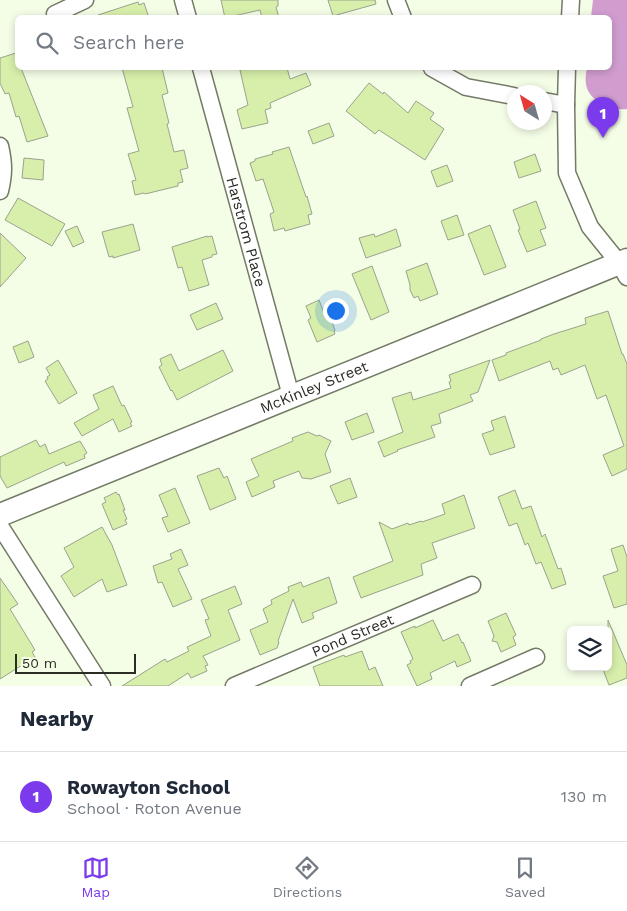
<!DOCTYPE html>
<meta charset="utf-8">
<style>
:root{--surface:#fff;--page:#f2f2f3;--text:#1f2937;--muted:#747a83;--line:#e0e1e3;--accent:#7c3aed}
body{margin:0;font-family:"Work Sans",sans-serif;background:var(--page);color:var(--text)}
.controls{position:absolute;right:15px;bottom:15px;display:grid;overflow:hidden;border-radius:8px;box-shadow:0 2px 8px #0003}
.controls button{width:45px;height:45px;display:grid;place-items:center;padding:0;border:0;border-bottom:1px solid var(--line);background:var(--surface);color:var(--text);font:25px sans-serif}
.compass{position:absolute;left:507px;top:85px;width:45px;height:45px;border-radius:50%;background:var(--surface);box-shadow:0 2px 8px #0003;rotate:323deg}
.scale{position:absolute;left:15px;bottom:12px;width:121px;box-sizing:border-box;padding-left:5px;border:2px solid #2a2d24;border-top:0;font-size:14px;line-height:18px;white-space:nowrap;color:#2a2d24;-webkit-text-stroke:4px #f4fde6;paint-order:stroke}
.you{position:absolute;left:335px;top:310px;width:18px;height:18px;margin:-12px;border:4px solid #fff;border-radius:50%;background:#1a73e8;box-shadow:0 0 0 8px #1a73e833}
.badge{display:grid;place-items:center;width:32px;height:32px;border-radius:50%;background:var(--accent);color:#fff;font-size:16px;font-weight:700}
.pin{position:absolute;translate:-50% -41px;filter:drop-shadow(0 1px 2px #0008)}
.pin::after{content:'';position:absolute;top:26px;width:18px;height:15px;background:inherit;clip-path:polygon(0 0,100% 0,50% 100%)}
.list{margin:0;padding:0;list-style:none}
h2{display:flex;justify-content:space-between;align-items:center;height:65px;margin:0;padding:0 20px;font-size:21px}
h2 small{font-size:16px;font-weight:400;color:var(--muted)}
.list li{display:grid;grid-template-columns:32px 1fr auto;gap:15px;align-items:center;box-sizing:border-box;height:90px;padding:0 20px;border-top:1px solid var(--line)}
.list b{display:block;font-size:19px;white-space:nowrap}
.list p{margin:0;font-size:16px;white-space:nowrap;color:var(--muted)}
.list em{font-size:16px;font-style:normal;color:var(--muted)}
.icon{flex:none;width:28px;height:28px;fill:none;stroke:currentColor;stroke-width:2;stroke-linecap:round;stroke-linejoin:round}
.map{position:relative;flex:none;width:627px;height:686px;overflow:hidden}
.search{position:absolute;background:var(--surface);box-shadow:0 2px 8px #0003;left:15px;right:15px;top:15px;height:55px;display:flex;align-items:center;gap:12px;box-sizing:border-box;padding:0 18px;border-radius:8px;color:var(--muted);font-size:19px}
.sheet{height:155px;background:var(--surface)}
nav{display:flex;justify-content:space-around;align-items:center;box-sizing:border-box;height:70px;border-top:1px solid var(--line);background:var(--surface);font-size:14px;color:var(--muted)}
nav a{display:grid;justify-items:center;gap:2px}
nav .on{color:var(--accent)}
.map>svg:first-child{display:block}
.water{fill:#d19dcf}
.building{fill:#d7efab;stroke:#9ba38d}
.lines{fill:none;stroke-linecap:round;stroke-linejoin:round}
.minor-casing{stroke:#737b66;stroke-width:19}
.secondary-casing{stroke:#737b66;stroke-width:25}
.minor{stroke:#fff;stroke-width:16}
.secondary{stroke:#fff;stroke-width:22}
.labels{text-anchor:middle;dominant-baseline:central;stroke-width:4.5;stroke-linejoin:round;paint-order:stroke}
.street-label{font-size:15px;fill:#2a2d24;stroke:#f4fde6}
</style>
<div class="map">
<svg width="627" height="686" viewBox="0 0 627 686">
<rect width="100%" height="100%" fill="#f4fde6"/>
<path class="water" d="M 593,0 L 627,0 L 627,109 C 612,111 588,101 586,84 C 585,79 586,73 587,68 L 610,68 L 610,18 L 591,17 Z"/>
<g class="building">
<polygon points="221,0 278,0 278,6 276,7 279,18 262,18 260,10 225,18"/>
<polygon points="328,0 375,0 376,4 333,16"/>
<polygon points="138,2 139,5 144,3 149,18 98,18 98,15"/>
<polygon points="16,53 18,58 18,68 21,68 48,136 27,142 19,116 16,117 9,93 5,94 0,83 0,58"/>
<polygon points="122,68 162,68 168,93 162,95 169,123 167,124 174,152 184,150 188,168 180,170 183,182 178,183 178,186 145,194 144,193 135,195 132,181 136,180 128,154 139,151 127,108 133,107"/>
<polygon points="252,68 287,68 290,79 306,73 311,85 270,103 271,108 265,110 268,123 242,129 237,110 248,105 240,70"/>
<polygon points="369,83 383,94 384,92 408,113 416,101 434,113 430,119 444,129 425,160 379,130 375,134 346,111"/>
<polygon points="329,123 334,136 313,144 308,131"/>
<polygon points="289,147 306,197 307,196 312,214 308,215 310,224 285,231 284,228 274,231 270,214 274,212 263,179 256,181 250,163 255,161 255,159 273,154 272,152"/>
<polygon points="535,154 541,171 519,178 514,162"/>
<polygon points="24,158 44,160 43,180 22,178"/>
<polygon points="447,165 453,181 437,187 431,171"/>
<polygon points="18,198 65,224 52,246 5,220"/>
<polygon points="536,201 546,228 540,230 546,245 527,252 518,230 520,229 513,210"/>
<polygon points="457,215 464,235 448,240 441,221"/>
<polygon points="133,224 140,250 113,258 113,256 109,257 102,232"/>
<polygon points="490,225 506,267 484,275 468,234"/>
<polygon points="77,226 84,242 73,247 65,231"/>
<polygon points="396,229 401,246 366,258 359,238 374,234 375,237"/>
<polygon points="0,233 26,258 0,287"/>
<polygon points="207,236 207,237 212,236 217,254 212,255 212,257 202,260 209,285 189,291 182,267 178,268 172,247"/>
<polygon points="427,263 438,294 420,301 418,296 414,298 410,290 410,285 406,271"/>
<polygon points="372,266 389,312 371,320 352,274"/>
<polygon points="319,300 324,313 328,312 335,330 334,331 335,334 317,342 308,320 311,318 306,306"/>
<polygon points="216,303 223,319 197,330 190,315"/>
<polygon points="608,311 622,354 623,354 627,364 627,469 612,476 603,455 624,446 606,395 597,399 585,365 561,375 558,368 553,370 550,361 499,381 492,360 506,355 506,353 541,340 541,339 554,334 586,324 585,318"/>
<polygon points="28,341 34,357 19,363 13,347"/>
<polygon points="223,350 233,371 177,400 172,390 171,391 159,367 162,365 160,359 171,354 179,371"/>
<polygon points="58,360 77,393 59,404 45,381 48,379 47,377 50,375 46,368"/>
<polygon points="490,360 478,392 470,395 473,401 439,414 441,423 431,426 435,437 397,450 398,451 384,457 378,442 403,432 392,398 411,392 413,400 451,388 449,382 451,381 449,375"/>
<polygon points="113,386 122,406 124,405 132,422 130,423 132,426 119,432 113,419 82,436 74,423 99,409 93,395"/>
<polygon points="367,413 374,432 352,440 345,422"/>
<polygon points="505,416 515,447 490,455 482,434 494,430 491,421"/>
<polygon points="308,432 317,436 319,435 331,441 325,454 331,472 311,479 302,478 299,471 273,481 275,487 252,497 246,482 259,476 251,459 293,441 292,438"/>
<polygon points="36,440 40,447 45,444 49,454 80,441 87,453 84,455 85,458 66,466 64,462 7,488 0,476 0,457"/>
<polygon points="219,468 224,478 227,476 236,499 210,510 197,476"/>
<polygon points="350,478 357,497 338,504 330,486"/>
<polygon points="175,488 190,523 168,532 162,518 168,516 159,495"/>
<polygon points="515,490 522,509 531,506 542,537 545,534 558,569 561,568 566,584 552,589 541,562 536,564 528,543 525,545 517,523 509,526 498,497"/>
<polygon points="116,492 118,495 119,494 125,510 123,510 127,519 125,520 127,524 113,530 102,504 106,502 104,498"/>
<polygon points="464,495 475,528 432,543 437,558 421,564 423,575 361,598 353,577 393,561 379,522 392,529 408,523 409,525 421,521 422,522 445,514 442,504"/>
<polygon points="102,527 112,545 127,585 107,592 102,579 74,597 61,576 74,567 64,548"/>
<polygon points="623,545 627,557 627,604 614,608 603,576 618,571 611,549"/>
<polygon points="181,549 188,565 178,569 192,599 173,607 162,582 158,583 153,566 172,559 170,554"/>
<polygon points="329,577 337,603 312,613 314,618 302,623 293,599 278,641 279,642 277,648 260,655 250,630 268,622 263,609 272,604 271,600 289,591 288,587 301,582 303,587"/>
<polygon points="0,578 18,604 10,609 35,650 32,652 35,657 0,679"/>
<polygon points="235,586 242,604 228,610 240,640 203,656 208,665 205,666 207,671 191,678 188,673 168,686 122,686 165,659 167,662 189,651 187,647 211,636 205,620 209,619 201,600"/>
<polygon points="506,613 516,635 513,637 516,645 501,652 497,642 492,641 494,636 488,621"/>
<polygon points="433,620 443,641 458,634 462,643 463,642 471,661 457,667 455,661 430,673 432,679 417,686 407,665 411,663 410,661 413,659 401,632 415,626 415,628"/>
<polygon points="608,620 627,665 627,678 609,685 602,667 608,667"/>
<polygon points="362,651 369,670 375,667 383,686 320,686 313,667 344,655 345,657"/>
</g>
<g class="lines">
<g class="minor-casing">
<g id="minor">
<polyline points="183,0 188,18"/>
<polyline points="396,0 403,18"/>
<polyline points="55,14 85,0"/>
<polyline points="570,18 571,0"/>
<path id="s1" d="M 201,68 L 291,396"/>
<polyline points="432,68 466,87 514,96"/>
<polyline points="567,68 566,105 567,173 590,227 619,263 627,277"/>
<polyline points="544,101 566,105"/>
<path d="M 0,146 C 4,163 4,174 0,191"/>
<polyline points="0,526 102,686"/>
<path id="s2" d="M 234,686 L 472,585"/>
<polyline points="470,686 536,657"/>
</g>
</g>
<g class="secondary-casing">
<g id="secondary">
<path id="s3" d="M 0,515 L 627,260"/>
</g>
</g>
<use href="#minor" class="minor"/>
<use href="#secondary" class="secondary"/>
</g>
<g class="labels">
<g class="street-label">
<text stroke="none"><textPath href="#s1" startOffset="170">Harstrom Place</textPath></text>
<text stroke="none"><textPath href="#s3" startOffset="339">McKinley Street</textPath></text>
<text stroke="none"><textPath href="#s2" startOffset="129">Pond Street</textPath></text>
</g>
</g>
</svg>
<div class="controls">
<button><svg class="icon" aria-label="layers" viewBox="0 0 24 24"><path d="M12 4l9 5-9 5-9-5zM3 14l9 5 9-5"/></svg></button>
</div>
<svg class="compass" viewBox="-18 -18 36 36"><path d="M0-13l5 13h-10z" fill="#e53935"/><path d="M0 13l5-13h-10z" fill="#747a83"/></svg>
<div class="scale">50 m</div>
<div class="you"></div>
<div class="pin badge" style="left:603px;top:138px">1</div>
<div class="search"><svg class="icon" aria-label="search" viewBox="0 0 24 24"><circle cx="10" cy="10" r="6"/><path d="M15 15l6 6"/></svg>Search here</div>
</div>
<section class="sheet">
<h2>Nearby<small></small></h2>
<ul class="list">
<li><span class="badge">1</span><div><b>Rowayton School</b><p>School · Roton Avenue</p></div><em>130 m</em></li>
</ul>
</section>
<nav>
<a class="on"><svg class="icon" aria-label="map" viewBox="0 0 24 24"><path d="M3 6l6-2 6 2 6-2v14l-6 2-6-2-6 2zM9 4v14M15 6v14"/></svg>Map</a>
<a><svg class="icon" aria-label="directions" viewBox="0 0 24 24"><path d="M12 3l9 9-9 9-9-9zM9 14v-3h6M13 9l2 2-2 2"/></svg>Directions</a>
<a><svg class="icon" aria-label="saved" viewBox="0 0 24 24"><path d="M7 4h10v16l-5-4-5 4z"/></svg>Saved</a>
</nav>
